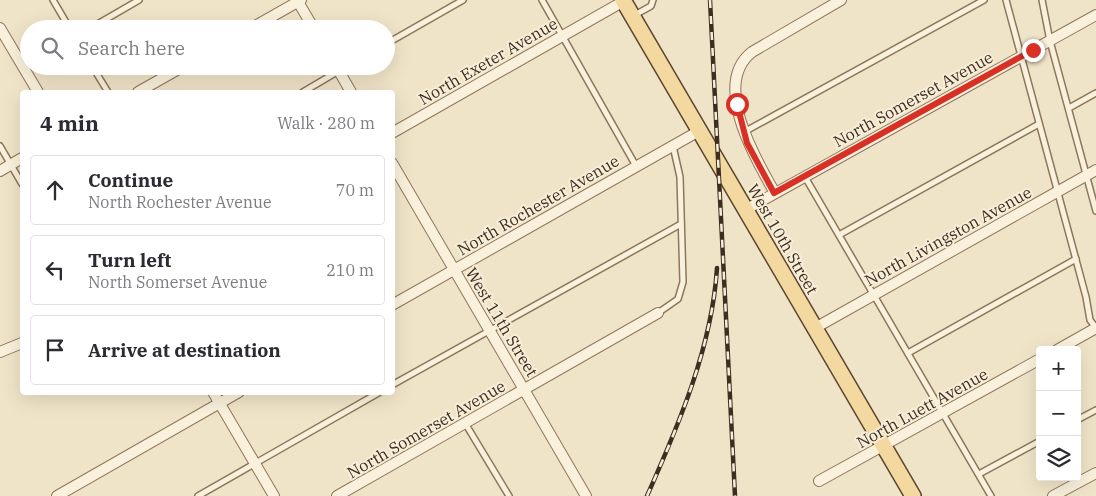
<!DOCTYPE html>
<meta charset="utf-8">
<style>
:root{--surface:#fff;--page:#f7f7f7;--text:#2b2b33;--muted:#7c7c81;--line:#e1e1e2}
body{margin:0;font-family:"IBM Plex Serif",serif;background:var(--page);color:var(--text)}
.controls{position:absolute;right:15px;bottom:15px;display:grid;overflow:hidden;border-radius:5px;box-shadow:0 5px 20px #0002}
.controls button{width:45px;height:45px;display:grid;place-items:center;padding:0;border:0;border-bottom:1px solid var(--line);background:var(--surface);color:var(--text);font:25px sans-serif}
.stop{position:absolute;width:15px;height:15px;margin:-11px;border:4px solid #d93025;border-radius:50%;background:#fff}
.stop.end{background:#d93025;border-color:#fff;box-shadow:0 1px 5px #0008}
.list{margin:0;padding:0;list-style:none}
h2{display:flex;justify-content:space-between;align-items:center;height:65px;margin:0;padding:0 20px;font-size:21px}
h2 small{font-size:16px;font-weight:400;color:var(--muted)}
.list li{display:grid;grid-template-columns:32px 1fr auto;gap:15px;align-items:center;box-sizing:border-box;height:70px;margin:0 10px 10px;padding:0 10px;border:1px solid var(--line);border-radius:5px}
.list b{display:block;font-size:19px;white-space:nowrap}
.list p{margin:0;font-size:16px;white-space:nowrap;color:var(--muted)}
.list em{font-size:16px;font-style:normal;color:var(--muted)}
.icon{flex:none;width:28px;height:28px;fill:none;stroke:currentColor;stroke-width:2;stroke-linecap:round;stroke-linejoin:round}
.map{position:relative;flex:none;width:1096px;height:496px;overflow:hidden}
.search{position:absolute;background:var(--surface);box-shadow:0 5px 20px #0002;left:20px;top:20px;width:375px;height:55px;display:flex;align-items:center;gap:12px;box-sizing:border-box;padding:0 18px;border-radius:28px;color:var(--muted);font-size:19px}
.panel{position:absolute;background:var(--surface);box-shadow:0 5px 20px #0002;left:20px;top:90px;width:375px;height:305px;border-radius:5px}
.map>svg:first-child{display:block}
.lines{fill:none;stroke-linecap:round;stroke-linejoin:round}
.service-casing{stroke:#8d765c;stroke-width:8}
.minor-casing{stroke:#8d765c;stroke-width:12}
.primary-casing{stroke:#5b4430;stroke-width:18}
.service{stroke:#faf1dc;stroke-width:5}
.minor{stroke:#faf1dc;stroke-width:10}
.primary{stroke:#f3d9a0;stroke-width:15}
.rail-casing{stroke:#3d2e20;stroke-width:4.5}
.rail{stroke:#f7eed8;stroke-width:2.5;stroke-dasharray:8;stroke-linecap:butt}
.route{stroke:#d93025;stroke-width:6}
.labels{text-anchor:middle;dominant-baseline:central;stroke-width:4;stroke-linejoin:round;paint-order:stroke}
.street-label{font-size:16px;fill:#3d2e20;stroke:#f7eed8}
</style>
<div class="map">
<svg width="1096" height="496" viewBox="0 0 1096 496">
<rect width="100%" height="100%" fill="#f0e4c8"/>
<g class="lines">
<g class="service-casing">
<g id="service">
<polyline points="53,0 70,29"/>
<polyline points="542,0 636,166"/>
<polyline points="1006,0 1086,297 1090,320 1096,328"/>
<polyline points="1042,0 1050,41 1096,211"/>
<polyline points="633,16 651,6 653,0"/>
<polyline points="89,29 139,0"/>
<polyline points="386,44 463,0"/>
<polyline points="92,66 108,92"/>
<polyline points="303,92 347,66"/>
<polyline points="1069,108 1096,93"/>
<polyline points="744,132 984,0"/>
<polyline points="0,146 22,184"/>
<polyline points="805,177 991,496"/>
<polyline points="839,235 1039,124"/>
<polyline points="658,313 678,299 683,282 680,177 673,146"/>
<polyline points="908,353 1076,259"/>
<polyline points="392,385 681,224"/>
<polyline points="1077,420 1096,410"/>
<polyline points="465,423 509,496"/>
<polyline points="979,474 1040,441"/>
<polyline points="198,496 380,392"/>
</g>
</g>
<g class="minor-casing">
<g id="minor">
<polyline points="297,0 314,29"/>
<polyline points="0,28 38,92"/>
<polyline points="250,29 301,0"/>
<polyline points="336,66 351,92"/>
<polyline points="138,92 184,66"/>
<polyline points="392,133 624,1"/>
<polyline points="392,163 586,496"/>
<polyline points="0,171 22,158"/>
<path d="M 775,193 C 756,160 711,84 752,52 L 841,0"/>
<polyline points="745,210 1096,15"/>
<polyline points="392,305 699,131"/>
<polyline points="815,328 1096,170"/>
<polyline points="1057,350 1096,328"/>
<polyline points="0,352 22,343"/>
<polyline points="213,392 274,496"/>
<polyline points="819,481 1040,359"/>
<polyline points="57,496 239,392"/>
<polyline points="337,496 658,313"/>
<polyline points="1053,496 1096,473"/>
</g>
</g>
<g class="primary-casing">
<polyline id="primary" points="623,0 913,496"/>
</g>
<use href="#service" class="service"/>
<use href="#minor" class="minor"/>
<use href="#primary" class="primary"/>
<g class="rail-casing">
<g id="rail">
<polyline points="710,0 735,496"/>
<path d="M 647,496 C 679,424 712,347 717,268"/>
</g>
</g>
<use href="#rail" class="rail"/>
</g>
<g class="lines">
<polyline class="route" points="737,104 747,143 774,193 1033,50"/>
</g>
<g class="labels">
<g class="street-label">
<text transform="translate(488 61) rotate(-30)">North Exeter Avenue</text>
<text transform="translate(913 99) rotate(-29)">North Somerset Avenue</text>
<text transform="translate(538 205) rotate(-30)">North Rochester Avenue</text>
<text transform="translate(948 236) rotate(-29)">North Livingston Avenue</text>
<text transform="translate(783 239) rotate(60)">West 10th Street</text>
<text transform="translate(502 322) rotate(59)">West 11th Street</text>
<text transform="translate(922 408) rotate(-29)">North Luett Avenue</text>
<text transform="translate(426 429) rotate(-30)">North Somerset Avenue</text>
</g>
</g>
</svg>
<div class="controls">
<button>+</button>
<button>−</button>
<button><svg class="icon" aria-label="layers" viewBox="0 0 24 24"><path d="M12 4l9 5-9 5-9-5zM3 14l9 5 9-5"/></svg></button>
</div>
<div class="stop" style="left:737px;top:104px"></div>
<div class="stop end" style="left:1033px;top:50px"></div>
<div class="search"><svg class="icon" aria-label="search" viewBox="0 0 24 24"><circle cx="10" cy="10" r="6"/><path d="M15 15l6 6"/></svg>Search here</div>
<section class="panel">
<h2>4 min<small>Walk · 280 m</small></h2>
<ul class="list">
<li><svg class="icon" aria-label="ahead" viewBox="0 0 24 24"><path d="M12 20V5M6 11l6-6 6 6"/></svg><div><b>Continue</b><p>North Rochester Avenue</p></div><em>70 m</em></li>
<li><svg class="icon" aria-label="left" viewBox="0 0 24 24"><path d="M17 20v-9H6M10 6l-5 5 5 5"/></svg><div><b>Turn left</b><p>North Somerset Avenue</p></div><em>210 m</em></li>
<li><svg class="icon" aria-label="arrive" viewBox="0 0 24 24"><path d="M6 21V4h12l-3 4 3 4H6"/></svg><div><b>Arrive at destination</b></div></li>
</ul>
</section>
</div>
